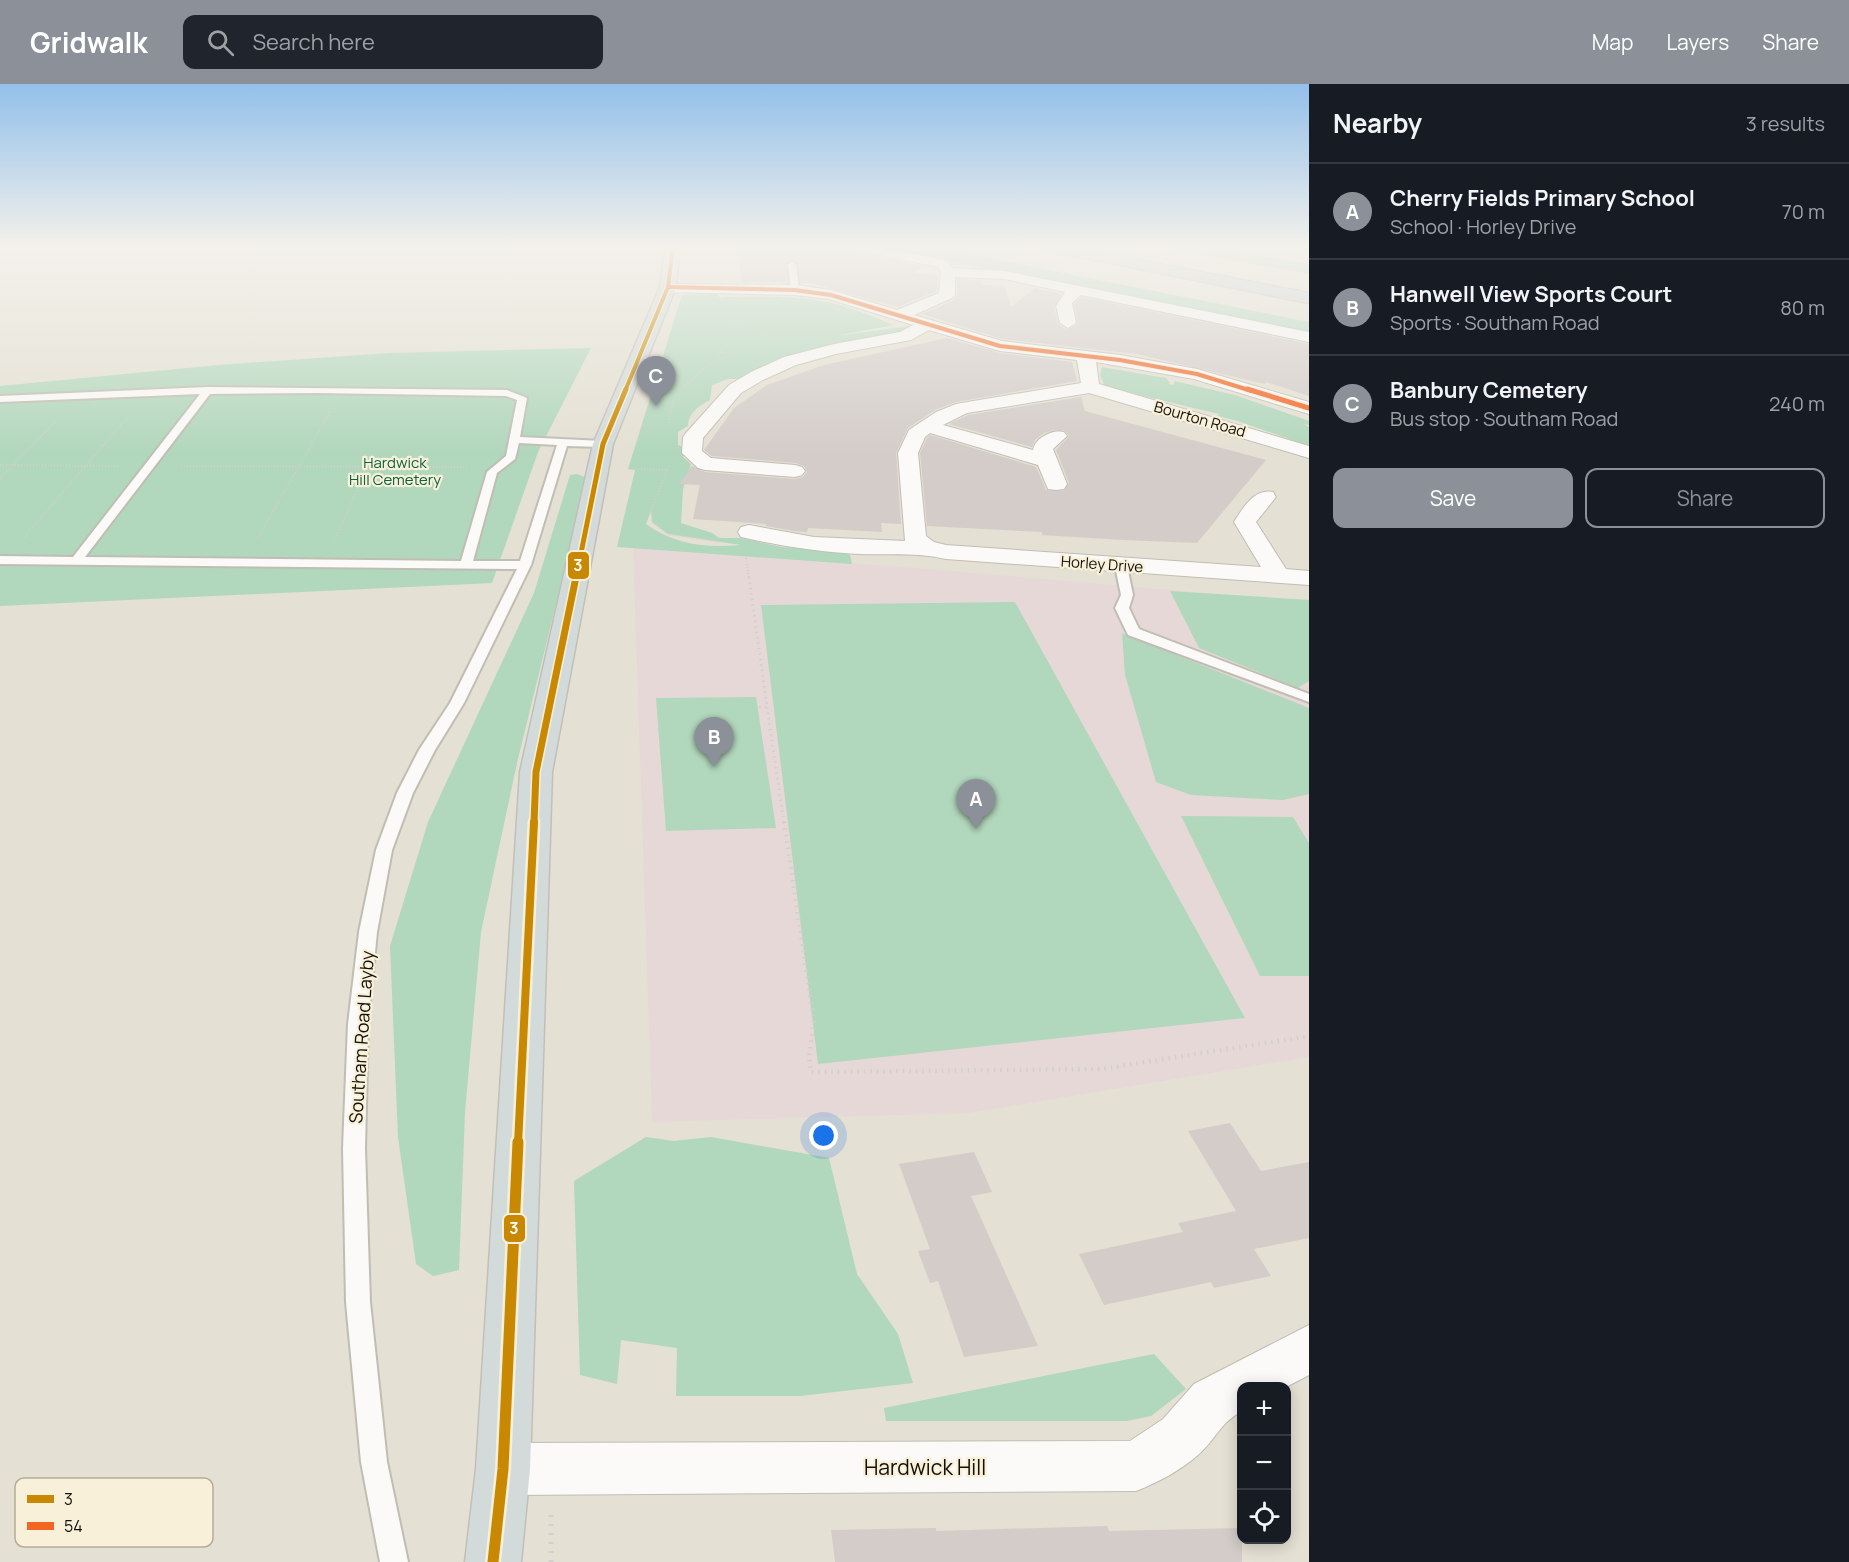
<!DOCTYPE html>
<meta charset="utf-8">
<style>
:root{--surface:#171b24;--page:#20242c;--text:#f1f3f6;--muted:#9ea1a6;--line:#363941;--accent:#8c9099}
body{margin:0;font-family:Manrope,sans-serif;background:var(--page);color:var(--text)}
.controls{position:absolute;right:18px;bottom:18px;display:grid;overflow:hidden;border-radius:12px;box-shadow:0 3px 15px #0003}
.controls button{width:54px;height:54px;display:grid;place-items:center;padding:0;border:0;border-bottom:2px solid var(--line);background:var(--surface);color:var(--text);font:30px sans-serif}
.you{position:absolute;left:824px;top:1052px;width:21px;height:21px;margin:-15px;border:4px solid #fff;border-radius:50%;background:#1a73e8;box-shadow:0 0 0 9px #1a73e833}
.badge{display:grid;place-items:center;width:39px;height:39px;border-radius:50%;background:var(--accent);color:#fff;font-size:20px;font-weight:700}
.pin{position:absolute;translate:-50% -50px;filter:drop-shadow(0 2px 3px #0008)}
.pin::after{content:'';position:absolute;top:32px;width:21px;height:18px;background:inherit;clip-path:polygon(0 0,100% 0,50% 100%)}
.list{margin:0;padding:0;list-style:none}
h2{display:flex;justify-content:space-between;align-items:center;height:78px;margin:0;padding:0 24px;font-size:26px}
h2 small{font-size:20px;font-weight:400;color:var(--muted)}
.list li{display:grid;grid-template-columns:39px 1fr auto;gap:18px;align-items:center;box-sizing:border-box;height:96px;padding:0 24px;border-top:2px solid var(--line)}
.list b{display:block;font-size:22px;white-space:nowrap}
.list p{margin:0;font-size:20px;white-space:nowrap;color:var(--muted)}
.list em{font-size:20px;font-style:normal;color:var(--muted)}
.actions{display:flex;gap:12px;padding:18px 24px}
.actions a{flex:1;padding:14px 0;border:2px solid var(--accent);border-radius:12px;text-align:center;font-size:21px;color:var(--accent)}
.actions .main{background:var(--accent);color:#fff}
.icon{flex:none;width:33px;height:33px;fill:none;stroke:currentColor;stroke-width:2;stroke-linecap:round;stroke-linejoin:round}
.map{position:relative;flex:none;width:1309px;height:1478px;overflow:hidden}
header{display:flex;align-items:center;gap:36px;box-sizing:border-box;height:84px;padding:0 30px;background:var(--accent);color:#fff}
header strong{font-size:28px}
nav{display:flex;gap:33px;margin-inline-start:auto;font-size:21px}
.search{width:420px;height:54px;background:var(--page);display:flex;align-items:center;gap:15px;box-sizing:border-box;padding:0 21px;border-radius:12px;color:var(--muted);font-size:22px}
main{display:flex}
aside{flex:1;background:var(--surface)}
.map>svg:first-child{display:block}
.education{fill:#e7d8d8}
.green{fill:#b1d7bc;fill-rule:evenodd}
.building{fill:#d3ccc8}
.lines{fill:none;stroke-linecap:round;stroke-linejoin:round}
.service-casing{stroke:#c0bdb3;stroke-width:4}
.minor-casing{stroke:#c0bdb3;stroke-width:2}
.trunk-casing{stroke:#c2bfb9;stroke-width:3}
.motorway-casing{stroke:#c2bfb9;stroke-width:3}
.path-far3{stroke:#d1d0cc;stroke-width:2;stroke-dasharray:1 2;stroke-linecap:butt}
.path-far2{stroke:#d1d0cc;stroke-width:3;stroke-dasharray:1.5 4;stroke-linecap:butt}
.path-far1{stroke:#d1d0cc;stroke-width:4.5;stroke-dasharray:1.5 5;stroke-linecap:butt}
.path{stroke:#d1d0cc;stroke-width:5;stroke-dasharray:2 7;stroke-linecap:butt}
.service{fill:#fbfaf8;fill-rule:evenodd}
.minor{fill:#fbfaf8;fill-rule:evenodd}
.trunk{fill:#d2dbda;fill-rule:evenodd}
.motorway{fill:#c8d3d3;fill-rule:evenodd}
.bus-1-far4-casing{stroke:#f8f0d9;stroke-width:6}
.bus-1-far3-casing{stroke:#f8f0d9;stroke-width:8}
.bus-1-far2-casing{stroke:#f8f0d9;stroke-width:10}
.bus-1-far1-casing{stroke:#f8f0d9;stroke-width:13}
.bus-1-casing{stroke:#f8f0d9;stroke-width:16}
.bus-2-far1-casing{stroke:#f8f0d9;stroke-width:6}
.bus-2-casing{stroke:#f8f0d9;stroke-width:8}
.bus-1-far4{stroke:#c98801;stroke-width:4}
.bus-1-far3{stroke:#c98801;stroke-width:5}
.bus-1-far2{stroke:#c98801;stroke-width:7}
.bus-1-far1{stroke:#c98801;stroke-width:8}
.bus-1{stroke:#c98801;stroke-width:11}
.bus-2-far1{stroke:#f26522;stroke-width:4}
.bus-2{stroke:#f26522;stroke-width:5}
.labels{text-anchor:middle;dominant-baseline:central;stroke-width:4.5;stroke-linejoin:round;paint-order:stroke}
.far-street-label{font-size:15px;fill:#120f07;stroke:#f8f0d9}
.far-park-label{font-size:15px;fill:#0c6241;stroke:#f8f0d9}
.street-label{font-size:18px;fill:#120f07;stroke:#f8f0d9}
.near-street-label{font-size:21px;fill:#120f07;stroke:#f8f0d9}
.key{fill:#f8f0d9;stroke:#b3ac9a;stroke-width:1.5}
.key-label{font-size:16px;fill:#120f07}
.line-badge{stroke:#f8f0d9;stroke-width:2}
.badge-label{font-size:16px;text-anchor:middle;font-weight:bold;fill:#fff}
</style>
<header>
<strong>Gridwalk</strong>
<div class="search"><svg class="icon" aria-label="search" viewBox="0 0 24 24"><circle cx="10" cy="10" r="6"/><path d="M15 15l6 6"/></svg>Search here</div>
<nav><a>Map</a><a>Layers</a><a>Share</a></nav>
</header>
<main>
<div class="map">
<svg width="1309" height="1478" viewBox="0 0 1309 1478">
<rect width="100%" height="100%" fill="#e4e0d3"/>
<polygon class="education" points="633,463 941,486 1309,518 1309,973 969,1029 652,1038"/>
<g class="green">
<polygon points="877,163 933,163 1309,238 1309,249"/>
<polygon points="1159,163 1206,163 1309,180 1309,190"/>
<path d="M 716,210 L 723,216 L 722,213 C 752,212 784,212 815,216 C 841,219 869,231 894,241 L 836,252 L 910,242 L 902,250 L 838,258 L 835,261 L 752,295 L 728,295 L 712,301 L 710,316 C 699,322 688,329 688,342 L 678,348 L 678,361 L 683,363 L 683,373 L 691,380 L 683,405 L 681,439 L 712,449 L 719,454 L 740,454 L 782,463 L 845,468 L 850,471 L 852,480 L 617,463 L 635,386 L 628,385 L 682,211 ZM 651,427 L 652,438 L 668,450 L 741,461 C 706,464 675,461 646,440 Z"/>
<polygon points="591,264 538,368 492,499 0,522 0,302 218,281 389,269"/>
<polygon points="1102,283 1166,294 1170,299 1168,300 1174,301 1174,297 1235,311 1309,337 1309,341 1304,340 1309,343 1309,362 1238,337 1218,332 1219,330 1105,303 1100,291"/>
<polygon points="577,390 587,394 517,679 481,848 465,1028 459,1186 433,1192 416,1180 398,1053 390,862 428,738 534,509 570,391"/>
<polygon points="1170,507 1309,516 1309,597 1298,604 1199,564"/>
<polygon points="1015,518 1245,934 818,980 761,521"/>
<polygon points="1122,549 1309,624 1309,710 1283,716 1191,711 1156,698 1125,591"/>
<polygon points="756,613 776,744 666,747 656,614"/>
<polygon points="1181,732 1293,733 1309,759 1309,892 1260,892"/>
<polygon points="646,1053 674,1057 711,1053 829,1074 857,1190 898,1250 913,1299 800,1312 676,1312 677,1264 621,1256 617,1300 580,1291 574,1097"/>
<polygon points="1154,1270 1186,1305 1151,1332 1127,1337 886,1337 884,1324"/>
</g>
<g class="building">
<polygon points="738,163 838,163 854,166 861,169 923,182 913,189 938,191 937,207 898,223 811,199 800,199 798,180 793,176 786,179 788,198 742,198"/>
<polygon points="957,195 981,196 981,201 1004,202 1011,223 1035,204 1061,210 1054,223 1058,240 1067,246 1078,240 1074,220 1082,213 1309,260 1309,312 1266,298 1265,300 1137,270 1002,255 922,230 954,216 957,211"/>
<polygon points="947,254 1000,269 1072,278 1077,297 956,318 935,326 908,344 896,369 901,440 881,439 882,448 808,444 807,448 794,447 766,442 766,440 693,435 700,401 679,400 692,382 705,388 795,395 803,393 807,388 804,382 796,379 712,372 704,366 734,324 767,301 824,281"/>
<polygon points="1081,313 1085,327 1266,376 1197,459 1123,456 1042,451 1042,448 927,442 920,369 927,354 930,351 1036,383 1046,406 1064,407 1069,399 1056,366 1069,352 1064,346 1054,346 1044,349 1035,356 1032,363 949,340 968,331"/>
<polygon points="1230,1039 1261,1087 1309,1078 1309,1154 1254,1165 1271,1192 1214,1204 1211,1198 1104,1221 1079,1170 1183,1148 1178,1139 1236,1127 1188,1047"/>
<polygon points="974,1068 992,1108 971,1112 1038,1262 964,1273 938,1197 930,1199 918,1167 930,1165 899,1080"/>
<polygon points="1107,1442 1109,1447 1242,1444 1242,1478 835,1478 831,1446 936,1444 936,1447"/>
</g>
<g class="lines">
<g class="service-casing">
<g id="service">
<polygon points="792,178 796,180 799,206 795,208 791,206 788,180"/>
<path d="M 208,303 L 507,306 L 527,314 L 520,353 L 603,357 L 608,360 L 603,363 L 567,362 L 531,481 L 464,619 L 435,666 L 413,709 L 392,766 L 377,848 L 368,940 L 365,1064 L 370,1218 L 387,1378 L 408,1478 L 380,1478 L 361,1378 L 346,1218 L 343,1064 L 348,940 L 359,848 L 376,766 L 397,709 L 419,666 L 450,619 L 517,485 L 0,480 L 0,472 L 73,473 L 200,310 L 0,318 L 0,312 ZM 317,309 L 506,312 L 517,316 L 506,372 L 487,388 L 461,477 L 85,473 L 210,310 ZM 519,359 L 557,361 L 520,477 L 473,477 L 497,389 L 515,375 Z"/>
<polygon points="1121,478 1127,482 1133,511 1129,524 1139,545 1309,610 1309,618 1128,551 1115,524 1121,511 1115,482"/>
</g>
</g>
<g class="minor-casing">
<g id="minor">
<path d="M 854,163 L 880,163 L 948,177 L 953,184 L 1005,187 L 1309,248 L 1309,258 L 1081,211 L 1072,219 L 1076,239 L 1068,244 L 1060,239 L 1056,222 L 1065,208 L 1005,195 L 955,193 L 955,211 L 952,214 L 914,231 L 1002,257 L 1120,271 L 1197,285 L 1309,318 L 1309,330 L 1194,295 L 1096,278 L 1099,300 L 1309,362 L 1309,374 L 1089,309 L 967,329 L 943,341 L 1033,366 C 1035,354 1052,345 1064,348 L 1067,352 L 1053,365 L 1067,400 L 1064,405 L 1056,406 L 1048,405 L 1038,381 L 930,349 L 925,353 L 918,369 L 926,452 L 934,458 L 946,461 L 1261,483 L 1234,438 C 1243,424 1254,404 1273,408 L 1276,413 L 1256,438 L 1286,485 L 1309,487 L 1309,501 L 946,475 C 917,468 889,471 859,470 C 819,468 780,462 741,453 L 738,448 L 741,443 L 749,441 L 814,453 L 905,457 L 898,369 L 909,346 L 936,328 L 956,320 L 1081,299 L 1077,276 L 1000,267 L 929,246 L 911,256 L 836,270 L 796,281 L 763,296 L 741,309 L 703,354 L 702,367 L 711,374 L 795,381 L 802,383 L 805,387 L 802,391 L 795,393 L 705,386 L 698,384 L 682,369 L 683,353 L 686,349 L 729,301 L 751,288 L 784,273 L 834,260 L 900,248 L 913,241 L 829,215 L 795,211 L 668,208 L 663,206 L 660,203 L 663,200 L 795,201 L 831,206 L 897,226 L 939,209 L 941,188 L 938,183 L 861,167 Z"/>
<path d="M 1309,1241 L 1309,1291 L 1286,1303 L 1242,1302 L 1242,1327 C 1220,1339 1215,1356 1198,1371 C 1181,1386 1157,1399 1136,1407 L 503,1411 L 485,1403 L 477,1385 L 485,1367 L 503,1359 L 1130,1357 L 1163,1335 L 1194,1300 Z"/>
</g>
</g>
<g class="trunk-casing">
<polygon id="trunk" points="666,163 680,163 676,203 613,360 552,688 530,1385 521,1478 465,1478 476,1385 520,688 593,360 660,203"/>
</g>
<g class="motorway-casing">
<polygon id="motorway" points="1044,163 1071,163 1309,209 1309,219 1051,167"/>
</g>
<g class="path-far3">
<polyline points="734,239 760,250 776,253"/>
<polyline points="713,277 735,272"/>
<path d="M 669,339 C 671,285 741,284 730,229"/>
<polyline points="0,381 119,382"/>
<polyline points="181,382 467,383"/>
<polyline points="669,382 651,426 652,438 668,450 722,458"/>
<polyline points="629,385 667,386"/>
<polyline points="0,394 56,337"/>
<polyline points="24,453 127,334"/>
<polyline points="258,454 330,328"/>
<polyline points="334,457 368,383"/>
<polyline points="746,474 749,494"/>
</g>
<g class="path-far2">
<polyline points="749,493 767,623 758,623"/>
<polyline points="767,623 784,739"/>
</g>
<polyline class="path-far1" points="784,738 814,937 809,973 811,988 1102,985 1309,952"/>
<polyline class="path" points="551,1431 551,1478"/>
<use href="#service" class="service"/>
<use href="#minor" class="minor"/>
<use href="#trunk" class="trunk"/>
<use href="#motorway" class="motorway"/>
<g class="bus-1-far4-casing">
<polyline id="bus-1-far4" points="625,307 668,203 673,163"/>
</g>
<g class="bus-1-far3-casing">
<polyline id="bus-1-far3" points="576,494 603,360 626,305"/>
</g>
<g class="bus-1-far2-casing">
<polyline id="bus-1-far2" points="534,739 536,688 576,493"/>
</g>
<g class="bus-1-far1-casing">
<polyline id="bus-1-far1" points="518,1060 534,738"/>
</g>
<g class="bus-1-casing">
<polyline id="bus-1" points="493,1478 503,1385 518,1058"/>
</g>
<g class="bus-2-far1-casing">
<polyline id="bus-2-far1" points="668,203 795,206 831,211 1000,262 1120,276 1197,290 1252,307"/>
</g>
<g class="bus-2-casing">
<polyline id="bus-2" points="1247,305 1309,324"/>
</g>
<use href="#bus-1-far4" class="bus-1-far4"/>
<use href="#bus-1-far3" class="bus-1-far3"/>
<use href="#bus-1-far2" class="bus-1-far2"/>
<use href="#bus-1-far1" class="bus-1-far1"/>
<use href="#bus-1" class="bus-1"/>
<use href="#bus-2-far1" class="bus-2-far1"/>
<use href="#bus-2" class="bus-2"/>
</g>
<linearGradient id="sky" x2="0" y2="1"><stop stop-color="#93c0ea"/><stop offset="0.44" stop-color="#f3f1eb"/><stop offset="1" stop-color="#f3f1eb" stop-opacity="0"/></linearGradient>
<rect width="1309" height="370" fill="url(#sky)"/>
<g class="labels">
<g class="far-street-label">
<text transform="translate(1200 335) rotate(16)">Bourton Road</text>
<text transform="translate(1102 480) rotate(4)">Horley Drive</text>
</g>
<g class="far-park-label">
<text x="395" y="378">Hardwick<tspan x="395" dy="17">Hill Cemetery</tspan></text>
</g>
<g class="street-label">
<text transform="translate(361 953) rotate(-86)">Southam Road Layby</text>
</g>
<g class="near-street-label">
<text x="925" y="1383">Hardwick Hill</text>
</g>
</g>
<rect x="15" y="1394" width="198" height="69" rx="9" class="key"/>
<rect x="27" y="1411" width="27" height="8" fill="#c98801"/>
<rect x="27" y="1438" width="27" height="8" fill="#f26522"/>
<g class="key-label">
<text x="64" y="1421">3</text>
<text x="64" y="1448">54</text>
</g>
<g class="line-badge">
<rect x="567" y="467" width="23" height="29" rx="6" fill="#c98801"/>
<rect x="503" y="1130" width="23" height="29" rx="6" fill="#c98801"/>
</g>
<g class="badge-label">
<text x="578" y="487">3</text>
<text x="514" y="1150">3</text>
</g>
</svg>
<div class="controls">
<button>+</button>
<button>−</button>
<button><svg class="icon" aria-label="locate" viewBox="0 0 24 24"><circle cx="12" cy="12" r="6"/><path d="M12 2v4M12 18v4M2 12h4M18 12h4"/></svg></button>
</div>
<div class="you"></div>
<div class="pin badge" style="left:976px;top:745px">A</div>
<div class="pin badge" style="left:714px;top:683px">B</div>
<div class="pin badge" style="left:656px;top:322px">C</div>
</div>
<aside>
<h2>Nearby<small>3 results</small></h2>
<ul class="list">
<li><span class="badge">A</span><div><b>Cherry Fields Primary School</b><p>School · Horley Drive</p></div><em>70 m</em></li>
<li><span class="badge">B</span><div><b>Hanwell View Sports Court</b><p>Sports · Southam Road</p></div><em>80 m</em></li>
<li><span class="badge">C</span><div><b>Banbury Cemetery</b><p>Bus stop · Southam Road</p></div><em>240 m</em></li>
</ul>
<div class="actions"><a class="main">Save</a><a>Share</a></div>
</aside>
</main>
